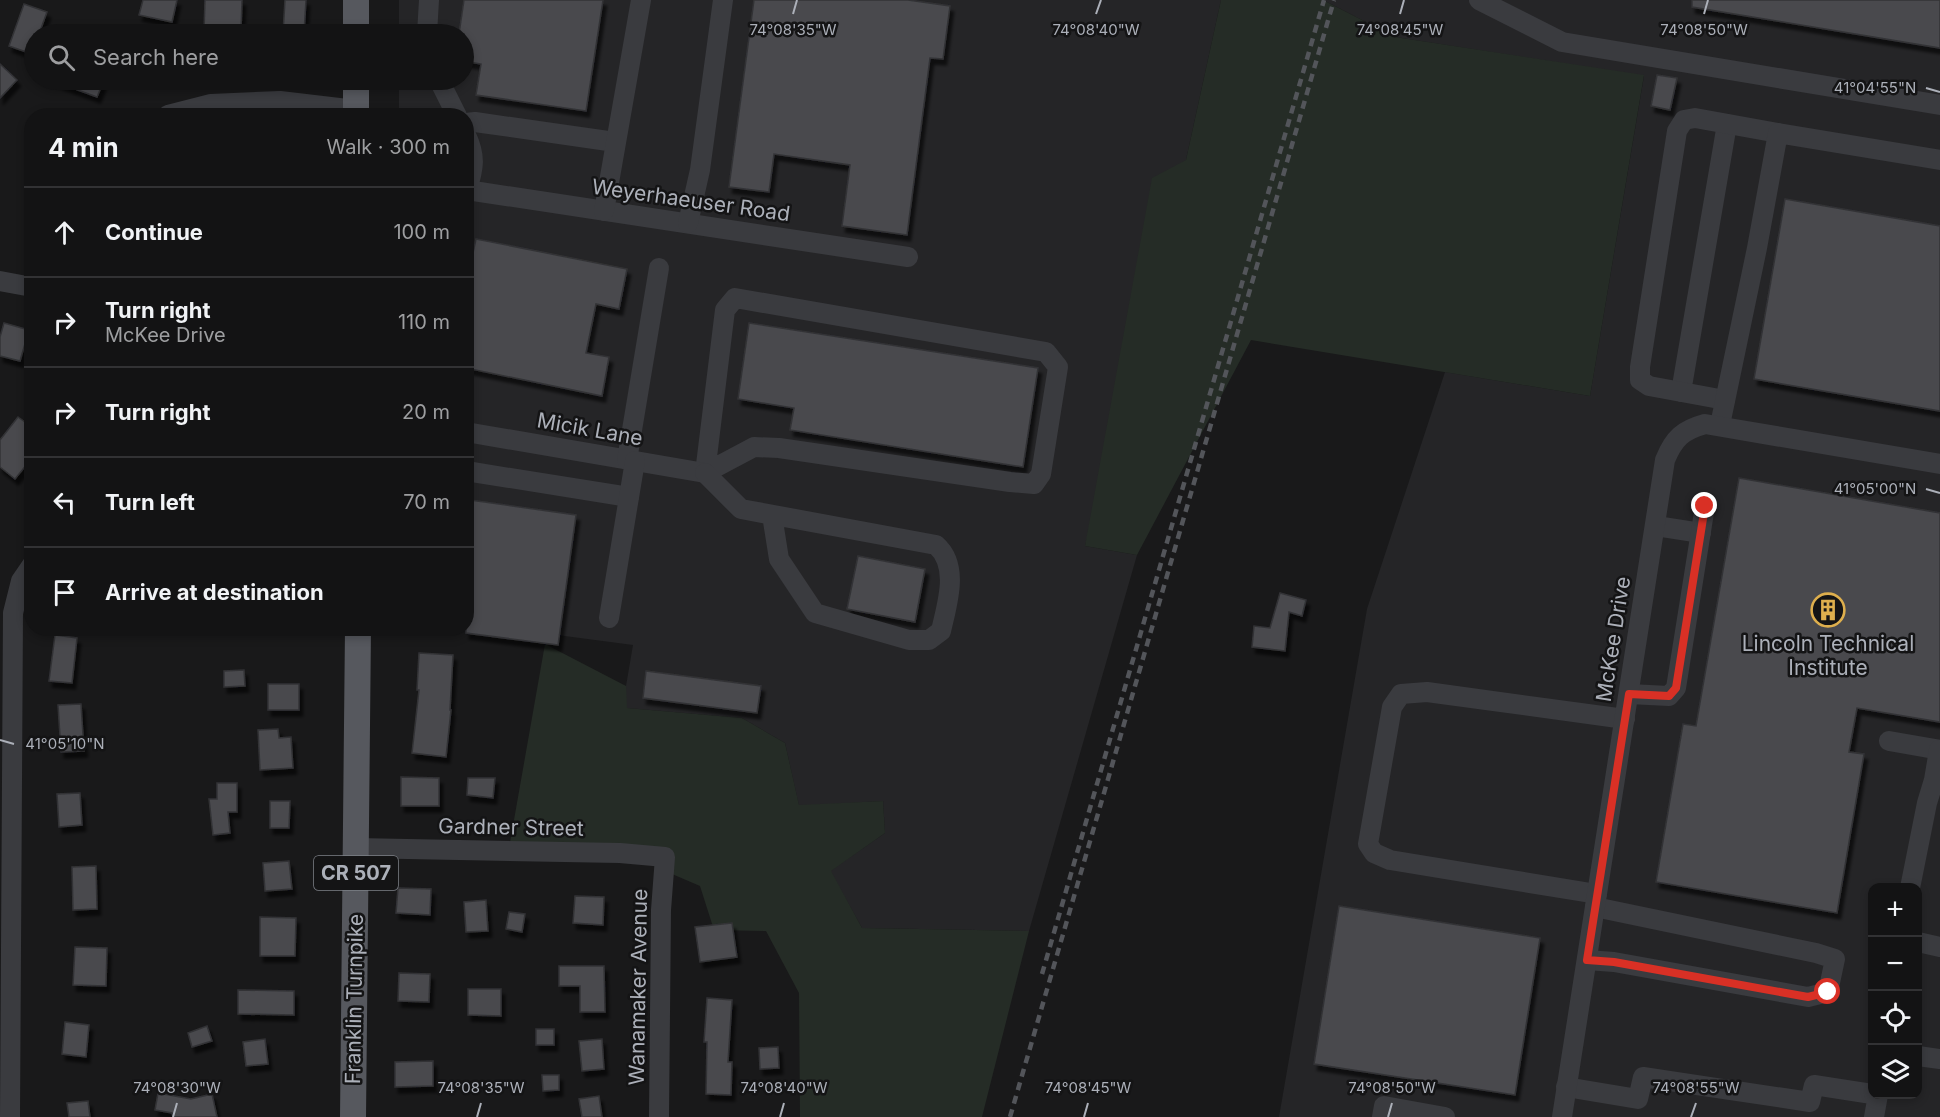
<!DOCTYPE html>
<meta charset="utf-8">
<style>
:root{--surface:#131314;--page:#1c1c1d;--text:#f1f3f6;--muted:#9d9ea0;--line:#323234}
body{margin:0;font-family:Inter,sans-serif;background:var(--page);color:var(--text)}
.controls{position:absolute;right:18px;bottom:18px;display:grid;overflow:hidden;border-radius:12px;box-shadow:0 3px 9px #0003}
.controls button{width:54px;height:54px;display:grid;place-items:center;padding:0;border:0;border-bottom:2px solid var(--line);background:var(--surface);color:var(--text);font:30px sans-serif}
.stop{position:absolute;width:18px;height:18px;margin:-14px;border:4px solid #d93025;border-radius:50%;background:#fff}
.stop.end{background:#d93025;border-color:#fff;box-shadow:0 2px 6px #0008}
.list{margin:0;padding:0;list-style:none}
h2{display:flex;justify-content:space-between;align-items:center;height:78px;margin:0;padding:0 24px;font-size:26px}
h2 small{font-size:20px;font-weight:400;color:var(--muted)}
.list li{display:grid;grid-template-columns:39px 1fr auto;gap:18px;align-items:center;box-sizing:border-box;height:90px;padding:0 24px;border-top:2px solid var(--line)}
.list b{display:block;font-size:22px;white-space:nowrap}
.list p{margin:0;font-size:20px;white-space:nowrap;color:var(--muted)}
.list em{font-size:20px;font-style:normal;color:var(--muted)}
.icon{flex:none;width:33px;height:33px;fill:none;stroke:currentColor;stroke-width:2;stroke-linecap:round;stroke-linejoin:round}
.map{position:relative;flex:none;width:1940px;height:1117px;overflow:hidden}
.search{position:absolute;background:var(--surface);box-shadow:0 3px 9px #0003;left:24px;top:24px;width:450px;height:66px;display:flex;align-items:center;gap:15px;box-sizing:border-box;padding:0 21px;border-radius:33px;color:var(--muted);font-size:22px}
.panel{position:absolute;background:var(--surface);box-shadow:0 3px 9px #0003;left:24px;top:108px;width:450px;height:528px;border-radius:24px}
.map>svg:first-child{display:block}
.built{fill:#252527;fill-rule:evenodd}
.green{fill:#252c26}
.building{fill:#48494d;stroke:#333336;stroke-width:1.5;filter:url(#shadow)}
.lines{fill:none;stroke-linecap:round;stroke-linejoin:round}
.minor{stroke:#3a3b3f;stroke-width:20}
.major{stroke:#56585e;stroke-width:26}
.rail{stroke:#53555a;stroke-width:4.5;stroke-dasharray:8 6;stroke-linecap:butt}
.route{stroke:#d93025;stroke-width:8}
.ticks{fill:none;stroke:#acb0b9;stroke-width:2}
.labels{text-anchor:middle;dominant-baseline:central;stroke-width:5;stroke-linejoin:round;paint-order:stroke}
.shield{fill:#141415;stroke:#7e8188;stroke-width:1.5}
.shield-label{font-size:20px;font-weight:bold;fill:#acb0b9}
.street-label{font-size:21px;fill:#acb0b9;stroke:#141415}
.poi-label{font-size:21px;fill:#acb0b9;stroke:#141415}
.ticks-label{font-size:15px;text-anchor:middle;fill:#acb0b9;stroke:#141415;stroke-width:5;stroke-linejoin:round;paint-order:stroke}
</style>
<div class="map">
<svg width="1940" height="1117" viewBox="0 0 1940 1117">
<defs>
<filter id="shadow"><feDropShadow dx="3.5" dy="6" stdDeviation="1.5" flood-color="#0009"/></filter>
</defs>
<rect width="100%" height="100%" fill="#19191a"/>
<g class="built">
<polygon points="399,0 1221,0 1186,160 1085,546 1137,555 1029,931 862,928 830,871 885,833 883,801 799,806 785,743 742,718 626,708 626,686 633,645 467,623 466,116 399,116 399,80 464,80 464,34 399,34"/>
<path d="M 1323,0 L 1940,0 L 1940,1117 L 1279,1117 L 1367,609 L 1445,372 L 1590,396 L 1644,76 L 1395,37 ZM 1872,888 L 1918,888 L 1918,1094 L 1872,1094 Z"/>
</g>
<g class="green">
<polygon points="1221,0 1323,0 1395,37 1644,75 1590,396 1251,340 1137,555 1085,546 1152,178 1186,160"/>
<polygon points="545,644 626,686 627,708 742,718 785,743 799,805 883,801 885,833 831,871 862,928 1029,931 982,1117 800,1117 799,993 766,931 714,930 700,886 644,862 508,854"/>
</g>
<g class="building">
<polygon points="143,0 177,0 172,22 139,15"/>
<polygon points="205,0 242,0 241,32 204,31"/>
<polygon points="285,0 306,0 304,34 283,34"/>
<polygon points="464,0 603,0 586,111 476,95 481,64 464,61 464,34 459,34"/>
<polygon points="754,0 908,0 950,6 943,59 930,58 907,235 842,226 850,165 774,154 769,192 729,187"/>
<polygon points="1692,0 1940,0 1940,48 1692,7"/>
<polygon points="24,4 47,12 39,34 34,34 34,47 32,54 9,46"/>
<polygon points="0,64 17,80 0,98"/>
<polygon points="1657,75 1677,78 1670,110 1651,106"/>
<polygon points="53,80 104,80 97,97 53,81"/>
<polygon points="1785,199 1940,226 1940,411 1754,379"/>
<polygon points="476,239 627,269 619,309 596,304 586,353 609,357 602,396 466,368 466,285"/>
<polygon points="4,323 29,330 20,361 0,356 0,337"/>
<polygon points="749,323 1038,368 1023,467 790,430 794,408 738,399"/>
<polygon points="18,417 32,427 32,458 15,479 0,467 0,440"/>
<polygon points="1739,478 1940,513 1940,722 1857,708 1849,752 1864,754 1837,913 1656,882 1683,724 1696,726"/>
<polygon points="470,500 576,515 558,645 466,633 466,526"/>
<polygon points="858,556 925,569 915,622 847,609"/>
<polygon points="1280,593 1306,600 1302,616 1289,612 1285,651 1252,647 1254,626 1270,628"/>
<polygon points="55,635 77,638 72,683 49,681"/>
<polygon points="419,653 453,655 450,710 451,710 446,757 412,753 419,690 417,690"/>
<polygon points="244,670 245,686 224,687 224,671"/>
<polygon points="646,671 761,686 757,713 643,698"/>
<rect x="268" y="684" width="31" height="26"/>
<polygon points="81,704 84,751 61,752 58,705"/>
<polygon points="278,729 279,738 291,737 293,768 260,770 258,730"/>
<polygon points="401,777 439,778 439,806 401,806"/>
<polygon points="468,778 495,778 493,798 467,795"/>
<polygon points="217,783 237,783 237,812 228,812 230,833 213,835 209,799 217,799"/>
<polygon points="80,793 82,825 59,827 57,794"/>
<polygon points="270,801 290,801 289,828 270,828"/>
<polygon points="289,861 292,889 265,891 263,863"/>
<polygon points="96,866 97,909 73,910 72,867"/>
<polygon points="398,888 431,889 430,915 396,913"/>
<polygon points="575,896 604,897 603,925 573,923"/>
<polygon points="486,900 488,931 466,932 464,902"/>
<polygon points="1339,906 1540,938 1515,1095 1314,1064"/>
<polygon points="509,912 525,914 522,932 506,929"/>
<polygon points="260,917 296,918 295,956 260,956"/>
<polygon points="732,923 737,957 700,962 695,927"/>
<polygon points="75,947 107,948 106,986 73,985"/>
<polygon points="559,966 604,966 605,1012 580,1012 580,986 559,986"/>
<polygon points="399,973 430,974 429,1002 398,1001"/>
<polygon points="468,989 501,989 501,1016 468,1015"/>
<polygon points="238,990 294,991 294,1015 238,1014"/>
<polygon points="707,998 732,1000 728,1062 732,1062 731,1095 706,1094 707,1042 704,1042"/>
<polygon points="65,1022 89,1025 86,1057 62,1054"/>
<polygon points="207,1026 212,1041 192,1047 188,1033"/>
<rect x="536" y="1029" width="18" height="16"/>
<polygon points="265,1039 268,1064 246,1066 243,1042"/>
<polygon points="602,1039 604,1069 582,1071 579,1041"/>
<polygon points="778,1047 779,1068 760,1069 759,1048"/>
<polygon points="433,1061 433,1086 395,1087 395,1062"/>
<polygon points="542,1075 559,1075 559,1090 543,1091"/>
<polygon points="158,1093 191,1099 212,1094 217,1117 173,1117 172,1113 155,1110"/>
<polygon points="599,1096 602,1117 582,1117 579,1099"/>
<polygon points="88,1101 90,1117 69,1117 67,1103"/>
</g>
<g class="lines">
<g class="minor">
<polyline points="1479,0 1562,42 1940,105"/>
<polyline points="427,34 429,0"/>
<polyline points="439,80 457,116"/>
<polyline points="168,115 211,104 280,101 356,110"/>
<polyline points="466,123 475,122 615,142"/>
<path d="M 466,135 C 476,156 474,168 467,190 L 908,257"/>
<polyline points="604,211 641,0"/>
<polyline points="688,223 700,170 723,0"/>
<polyline points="0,281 32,287"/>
<polygon points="735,298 1046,352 1058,367 1041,474 1034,484 1010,482 779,448 754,447 705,473 725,310"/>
<polyline points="1681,392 1727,124"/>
<polyline points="1725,400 1649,386 1640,380 1640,367 1677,131 1684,120 1695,118 1778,133"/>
<polyline points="1720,425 1757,248 1778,133 1940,160"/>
<polyline points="466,432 705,473"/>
<polyline points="627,460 659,268"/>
<polyline points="466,471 629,497"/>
<path d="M 705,473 L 741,509 L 936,545 C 960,566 947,604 941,631 L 929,640 L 909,640 L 815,613 L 779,559 L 772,515"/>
<polyline points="1656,526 1701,533"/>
<polyline points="609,618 635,461"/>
<polyline points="1629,694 1669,696 1676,688 1705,506"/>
<polyline points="1889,741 1940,750"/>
<polyline points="356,848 620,853 665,857 661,910 659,1117"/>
<polyline points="1910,888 1927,803 1934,780 1939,750"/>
<polyline points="1597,894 1390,860 1374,853 1368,844 1392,707 1401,694 1427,692 1625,719"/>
<polyline points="1918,942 1940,947"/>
<polyline points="1587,960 1614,962 1808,997 1828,992 1835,959 1816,953 1595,907"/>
<polyline points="1918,1056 1940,1059"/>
<polyline points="1566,1087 1638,1099 1643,1077 1810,1102 1814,1085 1872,1094"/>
<polyline points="1874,1094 1878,1095 1874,1117"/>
<polyline points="10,1117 13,613 21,581 32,565"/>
<polyline points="1382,1117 1384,1106 1445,1117"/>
<path d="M 1562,1117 L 1665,460 C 1674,438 1683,430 1705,424 L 1940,464"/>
</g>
<g class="major">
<polyline points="356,0 356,34"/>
<polyline points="356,80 356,116"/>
<polyline points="353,1117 358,628"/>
</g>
<g class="rail">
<polyline points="1042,974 1324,0"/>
<polyline points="1010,1117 1334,0"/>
</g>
</g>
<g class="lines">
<polyline class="route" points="1705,506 1676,688 1669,696 1629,694 1587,960 1614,962 1808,997 1828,992"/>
</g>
<path class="ticks" d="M 793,14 L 797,0M 1096,14 L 1101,0M 1400,14 L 1404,0M 1704,14 L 1708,0M 1926,88 L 1940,92M 1926,489 L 1940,493M 0,740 L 14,744M 173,1117 L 177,1103M 477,1117 L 481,1103M 780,1117 L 784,1103M 1084,1117 L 1088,1103M 1388,1117 L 1392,1103M 1691,1117 L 1696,1103"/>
<defs>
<g id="building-ring" transform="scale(1.725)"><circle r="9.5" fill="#141415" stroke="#deaf4d" stroke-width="1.5"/><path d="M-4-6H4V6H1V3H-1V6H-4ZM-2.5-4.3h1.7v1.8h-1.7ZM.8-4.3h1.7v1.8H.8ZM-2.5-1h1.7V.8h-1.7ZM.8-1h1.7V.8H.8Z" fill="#deaf4d"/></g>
</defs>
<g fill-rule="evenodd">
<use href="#building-ring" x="1828" y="610"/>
</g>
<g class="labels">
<rect class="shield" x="314" y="856" width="84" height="34" rx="4.5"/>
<g class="shield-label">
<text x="356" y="873">CR 507</text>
</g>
<g class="street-label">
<text transform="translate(691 200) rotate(8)">Weyerhaeuser Road</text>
<text transform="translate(590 429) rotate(10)">Micik Lane</text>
<text transform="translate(1613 639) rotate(-81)">McKee Drive</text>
<text transform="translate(511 827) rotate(1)">Gardner Street</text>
<text transform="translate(638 987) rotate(-89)">Wanamaker Avenue</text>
<text transform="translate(354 999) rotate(-89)">Franklin Turnpike</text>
</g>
<g class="poi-label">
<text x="1828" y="643">Lincoln Technical<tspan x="1828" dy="24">Institute</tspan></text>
</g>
</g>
<g class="ticks-label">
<text x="793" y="35">74°08'35"W</text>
<text x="1096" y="35">74°08'40"W</text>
<text x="1400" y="35">74°08'45"W</text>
<text x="1704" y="35">74°08'50"W</text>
<text x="1875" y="93">41°04'55"N</text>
<text x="1875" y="494">41°05'00"N</text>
<text x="65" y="749">41°05'10"N</text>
<text x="177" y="1093">74°08'30"W</text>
<text x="481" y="1093">74°08'35"W</text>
<text x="784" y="1093">74°08'40"W</text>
<text x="1088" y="1093">74°08'45"W</text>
<text x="1392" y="1093">74°08'50"W</text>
<text x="1696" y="1093">74°08'55"W</text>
</g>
</svg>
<div class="controls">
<button>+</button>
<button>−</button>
<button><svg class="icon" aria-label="locate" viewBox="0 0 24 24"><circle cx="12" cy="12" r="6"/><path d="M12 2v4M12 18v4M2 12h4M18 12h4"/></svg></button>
<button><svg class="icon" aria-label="layers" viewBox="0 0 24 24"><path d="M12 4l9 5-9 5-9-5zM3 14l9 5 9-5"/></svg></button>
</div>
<div class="stop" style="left:1828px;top:992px"></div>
<div class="stop end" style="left:1705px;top:506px"></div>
<div class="search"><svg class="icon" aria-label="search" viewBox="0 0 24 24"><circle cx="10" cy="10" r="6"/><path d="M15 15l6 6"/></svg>Search here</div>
<section class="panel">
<h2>4 min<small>Walk · 300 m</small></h2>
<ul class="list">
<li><svg class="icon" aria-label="ahead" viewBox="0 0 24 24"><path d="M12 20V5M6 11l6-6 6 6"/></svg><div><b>Continue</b></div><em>100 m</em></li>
<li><svg class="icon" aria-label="right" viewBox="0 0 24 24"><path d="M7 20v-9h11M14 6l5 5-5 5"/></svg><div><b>Turn right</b><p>McKee Drive</p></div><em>110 m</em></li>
<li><svg class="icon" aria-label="right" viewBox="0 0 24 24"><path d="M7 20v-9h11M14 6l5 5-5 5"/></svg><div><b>Turn right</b></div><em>20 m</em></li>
<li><svg class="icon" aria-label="left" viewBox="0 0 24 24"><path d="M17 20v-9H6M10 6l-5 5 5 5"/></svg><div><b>Turn left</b></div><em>70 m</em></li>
<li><svg class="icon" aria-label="arrive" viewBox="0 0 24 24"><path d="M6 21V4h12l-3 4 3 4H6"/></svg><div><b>Arrive at destination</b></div></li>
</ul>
</section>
</div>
